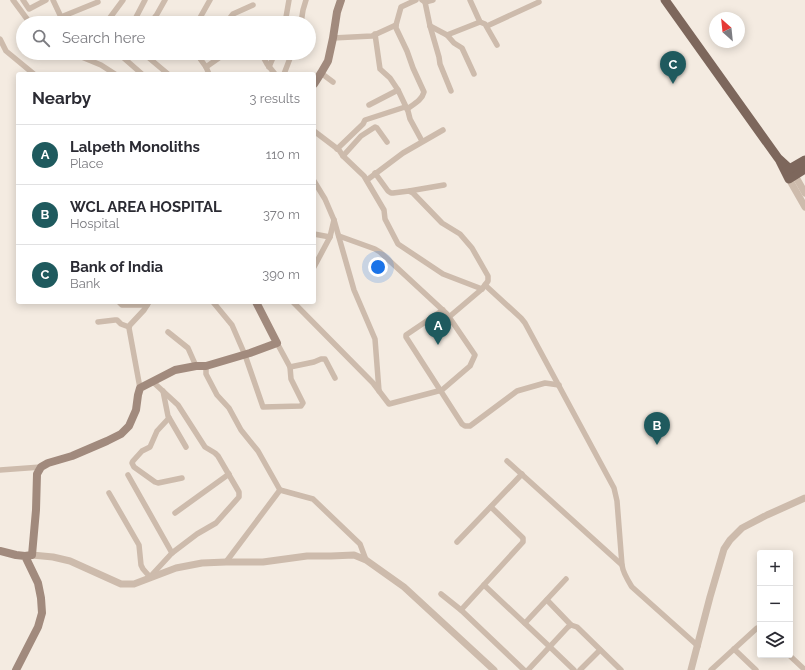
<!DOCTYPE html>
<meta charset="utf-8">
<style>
:root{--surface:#fff;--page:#f7f7f7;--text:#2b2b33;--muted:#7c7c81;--line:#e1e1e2;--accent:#1f5a5e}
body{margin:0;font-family:Raleway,sans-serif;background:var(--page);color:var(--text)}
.controls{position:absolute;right:12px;bottom:12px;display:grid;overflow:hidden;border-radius:4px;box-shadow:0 2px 10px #0003}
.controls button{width:36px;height:36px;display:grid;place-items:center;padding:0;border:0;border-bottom:1px solid var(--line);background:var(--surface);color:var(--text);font:20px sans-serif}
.compass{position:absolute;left:709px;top:12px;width:36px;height:36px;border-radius:50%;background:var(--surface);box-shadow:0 2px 10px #0003;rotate:333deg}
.you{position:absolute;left:378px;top:267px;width:14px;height:14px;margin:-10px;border:3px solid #fff;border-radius:50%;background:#1a73e8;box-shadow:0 0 0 6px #1a73e833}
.badge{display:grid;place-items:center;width:26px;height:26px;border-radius:50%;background:var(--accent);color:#fff;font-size:13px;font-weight:700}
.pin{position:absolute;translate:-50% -33px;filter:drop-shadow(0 1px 2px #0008)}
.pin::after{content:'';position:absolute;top:21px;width:14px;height:12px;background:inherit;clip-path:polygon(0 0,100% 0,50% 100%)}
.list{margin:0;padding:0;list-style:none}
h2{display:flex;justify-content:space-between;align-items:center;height:52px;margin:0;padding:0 16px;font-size:17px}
h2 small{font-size:13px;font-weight:400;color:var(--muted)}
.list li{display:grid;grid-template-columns:26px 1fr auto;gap:12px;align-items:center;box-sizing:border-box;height:60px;padding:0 16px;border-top:1px solid var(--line)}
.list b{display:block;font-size:15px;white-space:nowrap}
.list p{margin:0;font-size:13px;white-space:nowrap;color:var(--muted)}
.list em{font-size:13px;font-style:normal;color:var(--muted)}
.icon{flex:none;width:22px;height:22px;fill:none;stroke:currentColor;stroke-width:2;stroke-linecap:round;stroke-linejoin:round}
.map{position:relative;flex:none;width:805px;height:670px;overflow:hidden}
.search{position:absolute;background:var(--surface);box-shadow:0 2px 10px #0003;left:16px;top:16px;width:300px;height:44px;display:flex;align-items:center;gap:10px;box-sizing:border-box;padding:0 14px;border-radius:22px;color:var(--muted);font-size:15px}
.panel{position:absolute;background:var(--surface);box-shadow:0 2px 10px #0003;left:16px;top:72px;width:300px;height:232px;border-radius:4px}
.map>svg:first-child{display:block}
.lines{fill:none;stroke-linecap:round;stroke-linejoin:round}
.minor{stroke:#cdbbac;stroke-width:5.5}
.tertiary{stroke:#cdbbac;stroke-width:7}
.secondary{stroke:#a18a7d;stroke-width:8}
.primary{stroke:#7d675c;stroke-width:9}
</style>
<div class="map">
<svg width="805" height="670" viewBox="0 0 805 670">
<rect width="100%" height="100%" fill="#f4ebe1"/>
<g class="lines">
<g class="minor">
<polyline points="13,0 30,23"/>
<polyline points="23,0 29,9 46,0"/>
<polyline points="53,0 61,17 70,23"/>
<polyline points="422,0 425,2 433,0"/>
<polyline points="470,0 480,22"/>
<polyline points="425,2 430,26 439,57 440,64 451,91"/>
<polyline points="61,17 98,2"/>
<polyline points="155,17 163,23"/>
<polyline points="106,23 123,0"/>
<polyline points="133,23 145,0"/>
<polyline points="152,23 165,0"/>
<polyline points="197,23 210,0"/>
<polyline points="226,23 233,14 253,5"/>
<polyline points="285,23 289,0"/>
<polyline points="301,23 303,10 306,0"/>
<polyline points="430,26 447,35 454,43 462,48 474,74"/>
<polyline points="487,26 539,2"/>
<polyline points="375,34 380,69 390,78 398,90 408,111 410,119 422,141"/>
<polyline points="447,35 480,22 485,24 497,45"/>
<polyline points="333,38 372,36 396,25"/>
<polyline points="0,39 6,51 34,74"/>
<polyline points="72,53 101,65 115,74"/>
<polyline points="118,53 142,74"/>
<polyline points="143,53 168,74"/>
<polyline points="196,53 206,67 209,74"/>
<polyline points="261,53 267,64 275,74"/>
<polyline points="206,67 226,53"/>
<polyline points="269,67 275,53"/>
<polyline points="321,73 333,82"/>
<polyline points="284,74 292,53"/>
<polyline points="369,105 398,90"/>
<path d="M 407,109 C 414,104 422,100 424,92 L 413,68 L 407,51 L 396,28 L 396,25 L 401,7 L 416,0"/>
<polyline points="314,131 339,150 343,156 364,176 384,210 385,219 398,244 443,274 482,289"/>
<polyline points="337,149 363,124 365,120 405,107"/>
<polyline points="343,156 361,136 375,127 377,128 387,142"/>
<polyline points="375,173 388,191 391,193 393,193 409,191 444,185"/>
<polyline points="367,180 403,153 443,130"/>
<polyline points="314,181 325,199 334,220 354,290 375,339 379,391"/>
<polyline points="409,191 413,193 442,223 460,234 472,248 488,276 488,281 482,289 449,317"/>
<polyline points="314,234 330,237"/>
<polyline points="314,267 330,237 334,220"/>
<path d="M 485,285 L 521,318 L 525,323 L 614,488 L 617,501 L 622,565 C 623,573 627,579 632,587 L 698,646"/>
<polyline points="119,302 122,305 147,305"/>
<polyline points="213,302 232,325 245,355 263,407 301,406 303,403 291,379 290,367 277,343"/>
<polyline points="293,302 373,383 389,404 442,390 470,366 475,355 447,314 380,252 375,249 339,236"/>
<polyline points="443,310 406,335 406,337 462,424 465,426 470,426 517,391 545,383 559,385"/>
<polyline points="98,322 115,320 117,320 121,324 129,327"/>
<polyline points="168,332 188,348 196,366"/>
<polyline points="206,366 206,374 217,395 229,408 241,430 258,451 280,490"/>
<polyline points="290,367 314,362 321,359 325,359 335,378"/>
<polyline points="140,388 129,328 130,325 144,310 149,302"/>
<polyline points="163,391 168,416 186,447"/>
<polyline points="169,418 157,431 150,447 142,451 133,461 132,463 134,467 155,482 158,483 182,478"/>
<polyline points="507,461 622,565"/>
<polyline points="0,470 41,467"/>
<polyline points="128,475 172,553"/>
<polyline points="109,493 139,545 141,565 143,569 150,577"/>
<polyline points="175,513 229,474"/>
<polyline points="457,542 522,474"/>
<polyline points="226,562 280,490 313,499 360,544 366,560"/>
<polyline points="149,578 172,553 197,534 216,523 239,497 239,492 218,456 215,453 205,447 178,405 153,382"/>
<polyline points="484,585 550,647 574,670"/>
<polyline points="441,594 461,610 524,670"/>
<polyline points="547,600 571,625"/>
<polyline points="461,610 523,542 523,538 491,507"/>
<polyline points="525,623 566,579"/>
<polyline points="734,649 756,670"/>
<polyline points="789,655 805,670"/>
<polyline points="528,670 568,627 571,625 577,627 621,670"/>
<polyline points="580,670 600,650"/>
<polyline points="711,670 757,628 760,627"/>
</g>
<g class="tertiary">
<polyline points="793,172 805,193"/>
<polyline points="789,179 805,207"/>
<polyline points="32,555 53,557 70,561 121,584 134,584 176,568 202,563 226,562 263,562 307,556 331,556 354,555 366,560 404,587 494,670"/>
<polyline points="691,670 710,597 724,549 730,540 742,528 767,515 805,498"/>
</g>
<g class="secondary">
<polyline points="314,84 321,73 328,61 333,38 337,12 341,0"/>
<polyline points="0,551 16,555 25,556 38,583 41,598 42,613 38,627 16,670"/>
<polyline points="25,556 32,555 36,510 37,474 41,467 48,463 72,456 107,441 121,434 129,426 136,410 138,395 140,388 175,370 196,366 206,366 250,353 277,343 256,302"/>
</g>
<g class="primary">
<polyline points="665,0 778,158 790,169"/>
<polyline points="780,161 789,179 805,169"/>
<polyline points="786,171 805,160"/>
</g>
</g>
</svg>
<div class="controls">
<button>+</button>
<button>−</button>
<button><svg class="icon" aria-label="layers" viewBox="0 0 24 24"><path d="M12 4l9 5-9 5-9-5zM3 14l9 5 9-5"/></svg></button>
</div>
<svg class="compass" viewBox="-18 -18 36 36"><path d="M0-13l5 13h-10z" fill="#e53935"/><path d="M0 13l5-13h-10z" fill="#7c7c81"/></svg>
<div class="you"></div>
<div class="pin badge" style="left:438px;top:345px">A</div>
<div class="pin badge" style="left:657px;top:445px">B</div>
<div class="pin badge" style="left:673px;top:84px">C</div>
<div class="search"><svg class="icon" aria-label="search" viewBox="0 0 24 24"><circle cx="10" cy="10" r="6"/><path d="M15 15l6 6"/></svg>Search here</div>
<section class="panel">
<h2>Nearby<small>3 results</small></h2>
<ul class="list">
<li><span class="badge">A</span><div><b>Lalpeth Monoliths</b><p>Place</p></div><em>110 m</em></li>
<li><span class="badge">B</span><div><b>WCL AREA HOSPITAL</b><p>Hospital</p></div><em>370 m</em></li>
<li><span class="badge">C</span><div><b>Bank of India</b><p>Bank</p></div><em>390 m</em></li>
</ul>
</section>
</div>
